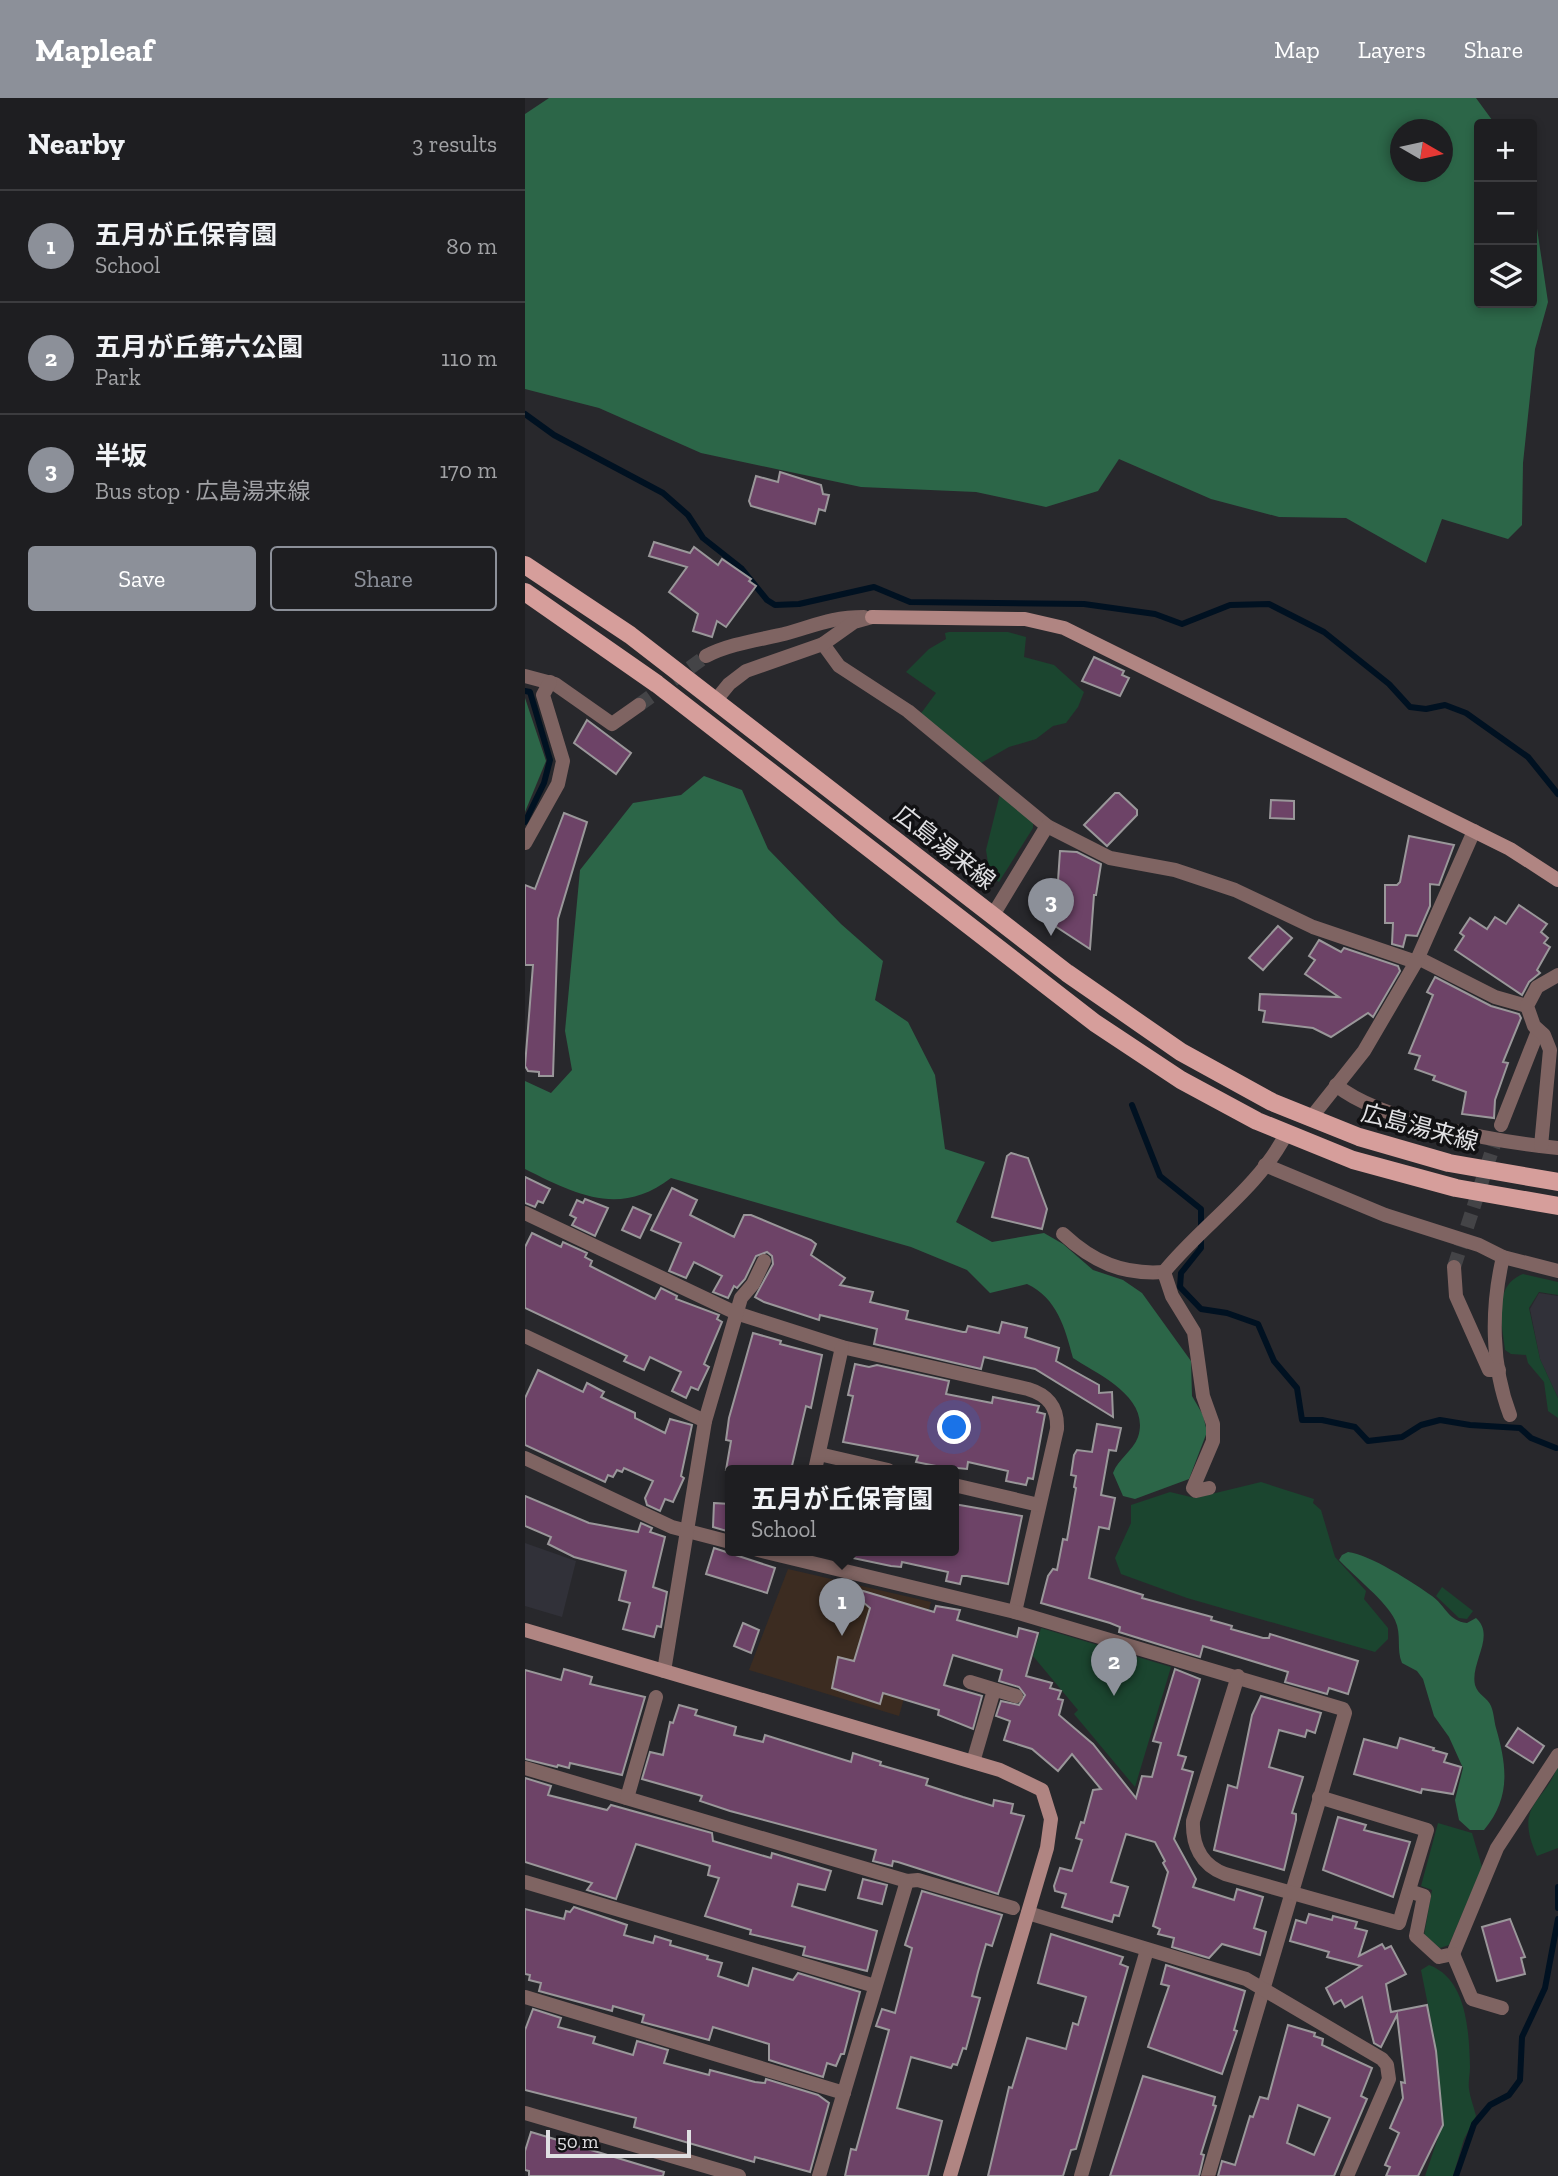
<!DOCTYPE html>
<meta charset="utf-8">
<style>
:root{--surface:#1e1e21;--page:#26272a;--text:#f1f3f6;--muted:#a1a2a5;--line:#3c3c3f;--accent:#8c9099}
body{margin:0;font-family:"Zilla Slab","Noto Sans JP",serif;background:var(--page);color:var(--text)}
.controls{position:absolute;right:21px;top:21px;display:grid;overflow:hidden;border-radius:7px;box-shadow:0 4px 10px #0003}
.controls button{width:63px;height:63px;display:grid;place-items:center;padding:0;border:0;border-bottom:2px solid var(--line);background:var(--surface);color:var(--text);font:35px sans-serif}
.compass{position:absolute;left:865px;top:21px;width:63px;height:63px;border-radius:50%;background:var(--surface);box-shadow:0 4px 10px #0003;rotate:99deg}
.scale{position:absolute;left:21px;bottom:18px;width:145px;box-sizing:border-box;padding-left:7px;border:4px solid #e0e0e3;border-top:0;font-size:19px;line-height:24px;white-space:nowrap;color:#e0e0e3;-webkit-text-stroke:5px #111113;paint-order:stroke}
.you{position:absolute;left:430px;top:1330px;width:24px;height:24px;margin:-18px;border:5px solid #fff;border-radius:50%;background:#1a73e8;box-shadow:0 0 0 10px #1a73e833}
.badge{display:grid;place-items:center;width:46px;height:46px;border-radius:50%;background:var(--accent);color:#fff;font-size:23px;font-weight:700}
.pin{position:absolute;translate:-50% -58px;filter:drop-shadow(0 2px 4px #0008)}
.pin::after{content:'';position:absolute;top:37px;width:24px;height:21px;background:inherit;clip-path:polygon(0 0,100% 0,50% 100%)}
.popup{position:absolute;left:200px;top:1367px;width:234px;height:91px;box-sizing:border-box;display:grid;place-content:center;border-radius:7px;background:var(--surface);filter:drop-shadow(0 2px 5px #0005);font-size:23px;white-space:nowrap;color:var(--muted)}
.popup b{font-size:26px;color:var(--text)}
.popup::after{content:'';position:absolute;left:50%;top:100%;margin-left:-14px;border:14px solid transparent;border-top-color:var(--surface)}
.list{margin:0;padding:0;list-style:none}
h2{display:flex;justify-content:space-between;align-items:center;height:91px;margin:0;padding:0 28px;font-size:30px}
h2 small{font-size:23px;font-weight:400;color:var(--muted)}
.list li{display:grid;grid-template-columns:46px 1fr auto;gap:21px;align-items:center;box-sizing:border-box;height:112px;padding:0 28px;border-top:2px solid var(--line)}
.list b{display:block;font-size:26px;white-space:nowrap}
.list p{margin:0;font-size:23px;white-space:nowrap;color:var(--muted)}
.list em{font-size:23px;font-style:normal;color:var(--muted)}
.actions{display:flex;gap:14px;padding:21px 28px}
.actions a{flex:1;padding:16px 0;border:2px solid var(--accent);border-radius:7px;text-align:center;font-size:24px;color:var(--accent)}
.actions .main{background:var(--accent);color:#fff}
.icon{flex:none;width:38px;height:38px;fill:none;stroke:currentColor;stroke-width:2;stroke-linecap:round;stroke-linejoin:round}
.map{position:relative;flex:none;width:1033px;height:2078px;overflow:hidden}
header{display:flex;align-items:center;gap:42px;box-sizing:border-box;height:98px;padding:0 35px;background:var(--accent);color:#fff}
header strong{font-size:33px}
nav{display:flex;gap:38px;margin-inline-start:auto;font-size:24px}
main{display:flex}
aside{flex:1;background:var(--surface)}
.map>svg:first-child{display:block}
.commercial{fill:#3c2c21}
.built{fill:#313139}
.green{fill:#1b452f}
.forest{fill:#2c6648;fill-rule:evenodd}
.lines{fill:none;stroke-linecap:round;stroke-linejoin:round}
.stream{stroke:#001121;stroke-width:6}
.building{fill:#6d4367;stroke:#9a979a;stroke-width:2;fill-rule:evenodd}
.street-tunnel{stroke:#444447;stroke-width:14;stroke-dasharray:14 7;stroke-linecap:butt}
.street{stroke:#7f6462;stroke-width:14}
.secondary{stroke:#b08582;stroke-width:14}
.primary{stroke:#d69e9b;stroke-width:18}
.labels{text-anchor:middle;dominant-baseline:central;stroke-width:7;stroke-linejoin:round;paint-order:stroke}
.street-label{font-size:24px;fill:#e0e0e3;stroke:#111113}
</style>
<header>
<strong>Mapleaf</strong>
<nav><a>Map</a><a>Layers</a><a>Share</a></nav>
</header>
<main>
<aside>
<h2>Nearby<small>3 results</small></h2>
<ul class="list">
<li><span class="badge">1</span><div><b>五月が丘保育園</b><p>School</p></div><em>80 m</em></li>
<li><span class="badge">2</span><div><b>五月が丘第六公園</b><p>Park</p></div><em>110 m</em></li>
<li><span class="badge">3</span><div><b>半坂</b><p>Bus stop · 広島湯来線</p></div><em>170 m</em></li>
</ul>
<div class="actions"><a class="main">Save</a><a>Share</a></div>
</aside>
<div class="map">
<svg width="1033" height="2078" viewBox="0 0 1033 2078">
<rect width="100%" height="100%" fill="#28282c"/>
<polygon class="commercial" points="263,1471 406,1504 374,1618 224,1572"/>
<g class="built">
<polygon points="1014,1195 1033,1198 1033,1300 1015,1261 1005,1211"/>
<polygon points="0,1445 51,1463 37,1519 0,1508"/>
</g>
<g class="green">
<polygon points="424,534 483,534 501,539 499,559 529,567 559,594 553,609 541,625 528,628 511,641 484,649 456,665 394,618 411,595 381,574 404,551 421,541 420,535"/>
<polygon points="475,696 508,724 508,730 474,784 465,778 461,752"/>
<path d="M 998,1176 L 1033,1184 L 1033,1197 L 1014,1194 L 1004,1210 L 1015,1261 L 1033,1300 L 1033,1320 L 1023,1313 L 1019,1284 L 1003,1265 L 1001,1257 L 986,1256 L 980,1252 C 977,1226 967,1188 998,1176 Z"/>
<polygon points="736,1384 789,1401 788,1405 796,1412 810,1459 841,1493 839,1501 863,1530 863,1541 850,1554 662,1500 596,1476 590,1460 606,1425 606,1407 645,1394 670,1400"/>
<polygon points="917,1489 948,1513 942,1521 934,1520 911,1498"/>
<polygon points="516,1530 646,1569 610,1689 549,1616 553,1612 508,1558"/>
<path d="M 1033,1667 L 1033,1750 L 1012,1758 C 988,1705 1020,1706 1033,1667 Z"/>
<polygon points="913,1725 947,1735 957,1769 924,1847 915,1850 899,1837 907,1792 896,1788"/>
<path d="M 904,1867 C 942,1881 944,1933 945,1969 C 945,1976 943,1984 944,1991 C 945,2000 949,2009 951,2018 L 939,2041 L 928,2078 L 900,2078 L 918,2025 L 909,1937 L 896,1872 Z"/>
</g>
<g class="forest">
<path d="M 24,0 L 951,0 L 970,26 L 954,26 L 954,205 L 1007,205 L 1007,97 L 1023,204 L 1010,251 L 998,365 L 997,427 L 983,441 L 917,421 L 901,465 L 821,420 L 754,419 L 686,401 L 594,361 L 573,393 L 521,409 L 451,394 L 336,389 L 176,355 L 74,310 L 0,291 L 0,16 ZM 876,32 L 918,32 L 918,74 L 876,74 Z"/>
<polygon points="0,600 21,663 0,714"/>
<path d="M 179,678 L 217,692 L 243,751 L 316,826 L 358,863 L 350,902 L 383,924 L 410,977 L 420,1051 L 460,1064 L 431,1124 L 467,1144 L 519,1135 L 538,1146 L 568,1172 L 598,1182 L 617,1195 L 666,1263 L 667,1298 L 678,1317 L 682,1334 L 664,1381 L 610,1401 L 598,1398 L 588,1375 C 593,1361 608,1353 613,1339 C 626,1299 572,1276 548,1260 C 540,1230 532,1200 502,1186 L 465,1195 L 442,1172 L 386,1149 L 146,1080 C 95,1119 52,1097 0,1071 L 0,983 L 26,995 L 47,972 L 40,933 L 55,772 L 108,705 L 156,697 Z"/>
<path d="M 823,1454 C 844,1456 889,1485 907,1498 C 921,1508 923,1523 942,1525 L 951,1520 C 971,1538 945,1564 950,1587 C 953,1597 963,1600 966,1608 C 969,1615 969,1623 971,1630 C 982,1668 986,1700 959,1732 L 945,1732 L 934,1722 L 930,1702 L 938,1670 L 924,1639 L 909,1618 L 898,1581 L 892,1573 L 877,1565 C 871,1551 877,1537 870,1522 C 862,1504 830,1479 814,1462 L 817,1457 Z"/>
</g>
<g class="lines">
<g class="stream">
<polyline points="0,316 29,337 138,395 163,417 178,440 216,470 242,502 250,507 274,506 349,489 385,504 559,506 630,516 657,526 705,507 744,506 799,534 864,586 885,609 901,611 920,607 941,615 1003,659 1033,696"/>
<polyline points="0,593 5,594 25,662 19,685 0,724"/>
<polyline points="607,1007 635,1078 676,1111 676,1150 656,1175 655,1189 676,1211 702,1215 733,1226 749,1263 772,1290 777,1322 797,1322 830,1329 843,1343 877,1339 896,1327 915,1322 945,1327 995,1330 1006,1340 1031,1350"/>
<polyline points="1033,1789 1033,1810"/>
<polyline points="931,2078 949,2026 965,2007 984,1997 995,1982 997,1939 1020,1890 1033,1821"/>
</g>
</g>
<g class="building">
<polygon points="255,374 296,387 298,396 304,397 300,413 294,411 290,426 226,408 224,403 231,378 253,384"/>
<polygon points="129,444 165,455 169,449 193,467 197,461 226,481 224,483 231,488 201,529 192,523 187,539 168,533 173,516 144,494 162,469 124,458"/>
<polygon points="569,559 599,573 597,577 604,580 595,598 557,583"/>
<polygon points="62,622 106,655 91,676 49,645"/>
<polygon points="590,695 594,695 612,712 612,717 582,748 559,727"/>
<polygon points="746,702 769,703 769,721 745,720"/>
<polygon points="39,715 62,724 33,821 28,978 14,978 14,974 3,973 0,968 8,867 0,867 0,787 10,791"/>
<polygon points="884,738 929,747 914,787 905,786 905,808 892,838 881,837 878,849 867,846 868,825 860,825 860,787 872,787 875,784"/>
<polygon points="535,753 552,754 576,766 571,797 569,797 565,851 530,828"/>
<polygon points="994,807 1022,826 1016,834 1023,840 1019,845 1025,849 1012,872 1015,875 1004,884 997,897 930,852 939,838 935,835 945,820 962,831 970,819 981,826"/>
<polygon points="753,828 767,840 738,872 724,860"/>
<polygon points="794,842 816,854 819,850 873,868 875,873 848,919 843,915 806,939 788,930 738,924 740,913 734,912 735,896 814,899 780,876 790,862 784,858"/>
<polygon points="910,879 966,908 994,916 996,920 978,964 983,965 970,1002 969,1020 937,1016 941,994 908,982 910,978 890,971 895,958 884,955 908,897 902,894"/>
<polygon points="486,1055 503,1060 522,1111 517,1131 467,1119 482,1058"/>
<polygon points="0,1079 25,1091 18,1105 13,1103 10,1109 0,1105"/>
<polygon points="147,1090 172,1102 165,1117 209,1139 219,1117 226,1117 286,1142 291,1146 286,1157 320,1180 315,1187 348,1194 345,1204 383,1213 381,1221 438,1234 441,1234 443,1228 474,1235 477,1224 502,1230 500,1239 534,1250 531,1263 574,1287 574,1295 587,1294 588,1319 510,1271 459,1259 456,1271 349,1246 352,1231 295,1217 294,1222 239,1204 230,1199 248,1166 247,1158 242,1154 231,1158 220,1181 212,1190 209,1188 203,1200 188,1194 197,1178 169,1164 161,1180 144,1173 156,1145 126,1132"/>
<polygon points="60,1101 83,1110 70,1138 47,1127 51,1120 45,1117 52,1102 58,1105"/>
<polygon points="108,1109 126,1117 115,1140 97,1132"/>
<polygon points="7,1135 36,1149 38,1144 62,1155 60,1159 67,1163 65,1168 130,1201 136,1190 152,1198 151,1201 194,1217 192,1221 197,1224 179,1266 184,1269 173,1292 166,1289 161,1300 147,1293 156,1274 125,1259 119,1272 99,1263 102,1258 0,1210 0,1149"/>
<polygon points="228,1235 256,1243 255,1246 297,1257 286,1310 281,1308 266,1372 201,1372 206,1343 201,1342 204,1320"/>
<polygon points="330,1266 344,1269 352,1267 424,1283 421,1296 467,1305 468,1299 514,1308 512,1314 520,1316 508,1381 503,1380 501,1387 481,1383 483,1373 443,1364 442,1371 411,1368 391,1364 393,1358 318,1344 328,1298 323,1297"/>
<polygon points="13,1272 58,1294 62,1285 79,1294 76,1299 110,1315 110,1320 140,1335 145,1321 167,1327 156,1378 159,1380 148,1404 140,1401 135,1413 122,1407 120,1400 128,1383 99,1370 97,1374 92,1372 88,1379 83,1377 80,1384 0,1347 0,1300"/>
<polygon points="572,1326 596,1330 591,1353 584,1352 576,1397 590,1400 584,1431 574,1429 564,1480 618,1497 617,1500 687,1519 686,1522 707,1528 706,1531 738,1540 744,1540 745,1536 833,1563 823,1596 804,1590 802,1596 760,1584 763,1574 678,1548 675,1559 655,1553 594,1534 595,1529 585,1525 516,1505 523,1478 528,1471 532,1472 538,1441 542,1442 551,1390 549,1389 551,1378 546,1377 549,1357 552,1352 567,1354"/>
<polygon points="0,1398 64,1425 113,1434 116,1425 127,1430 125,1434 140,1439 128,1489 142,1494 136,1529 132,1528 129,1539 98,1531 105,1505 94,1502 101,1473 49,1459 23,1446 26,1439 0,1428"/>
<polygon points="189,1405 205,1406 205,1434 188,1429"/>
<polygon points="429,1406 497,1418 483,1486 442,1478 437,1478 435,1486 421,1483 423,1474 377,1464 376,1469 366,1468 323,1459 324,1452 429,1452"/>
<polygon points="189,1450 250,1470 242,1495 181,1476"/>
<polygon points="318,1487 409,1514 411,1508 435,1512 432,1522 492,1539 494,1530 513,1535 501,1578 527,1585 525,1590 536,1593 533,1601 538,1602 534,1617 568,1646 611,1700 617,1678 627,1679 636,1645 628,1643 650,1571 675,1581 653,1657 661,1659 657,1671 668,1674 649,1741 671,1781 668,1789 709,1802 712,1791 738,1799 729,1830 741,1834 735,1857 697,1846 684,1860 647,1849 649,1840 633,1836 635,1831 628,1828 643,1774 638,1765 640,1763 630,1744 601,1736 586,1784 603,1789 594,1818 589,1817 587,1824 537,1809 541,1796 530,1793 529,1788 535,1770 547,1773 557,1742 551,1740 556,1724 559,1725 568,1692 576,1691 547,1656 533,1673 507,1651 479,1642 485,1623 471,1618 476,1603 494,1607 500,1597 494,1589 474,1583 477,1572 474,1571 428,1557 419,1587 457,1598 448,1631 413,1617 414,1612 358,1595 355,1606 307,1590 313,1559 329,1563 345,1510"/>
<polygon points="218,1525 234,1532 226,1555 209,1548"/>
<polygon points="39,1571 67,1579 65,1586 120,1599 97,1677 45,1665 44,1670 33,1667 32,1669 0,1661 0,1572 36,1582"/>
<polygon points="736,1598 796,1615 790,1635 782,1632 780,1639 754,1632 744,1669 778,1679 767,1715 771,1716 771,1722 759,1772 689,1752 703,1687 712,1690 727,1617"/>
<polygon points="154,1607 172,1612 170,1617 211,1629 209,1637 238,1644 240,1637 326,1664 328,1655 356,1664 355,1667 403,1681 401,1687 438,1699 468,1708 469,1702 488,1706 486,1715 499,1718 473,1796 373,1764 368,1763 367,1768 348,1763 351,1752 205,1713 175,1703 177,1698 117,1681 125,1654 138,1657 145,1624 148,1625"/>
<polygon points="993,1630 1019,1648 1008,1665 981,1648"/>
<polygon points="875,1640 909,1650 908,1652 922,1656 919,1664 936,1669 928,1696 897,1691 896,1695 829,1676 839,1641 872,1650"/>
<polygon points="0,1680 26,1688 23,1697 82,1712 86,1707 187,1735 188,1743 246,1760 247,1755 306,1773 300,1792 273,1786 267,1808 352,1833 342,1873 278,1857 280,1849 225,1836 226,1832 180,1818 194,1780 183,1777 185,1768 111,1746 91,1801 62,1792 67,1785 0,1764"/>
<polygon points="813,1719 841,1727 839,1732 885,1744 868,1799 798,1772"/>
<polygon points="338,1781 362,1787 357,1806 333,1800"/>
<polygon points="397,1793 477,1817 467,1848 461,1846 453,1874 447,1898 455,1900 441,1951 438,1950 432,1967 428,1966 426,1970 386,1959 372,2010 417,2023 403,2078 320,2078 326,2051 331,2052 364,1932 351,1928 357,1911 370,1915 387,1850 380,1847"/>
<polygon points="49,1809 102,1827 99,1837 128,1845 130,1838 146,1843 145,1847 183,1858 182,1861 197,1865 193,1878 223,1888 228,1870 268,1882 273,1875 335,1894 319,1956 316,1956 311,1968 302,1965 298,1979 244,1962 244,1946 188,1929 184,1942 117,1924 119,1917 88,1908 87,1913 14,1893 16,1885 4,1882 5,1877 0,1876 0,1811 39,1821 41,1813 45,1814"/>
<polygon points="784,1816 807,1822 808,1818 832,1824 830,1830 842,1833 834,1858 857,1846 860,1851 866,1848 881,1876 861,1886 866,1914 902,1907 911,1953 918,2027 893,2078 861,2078 865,2069 860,2067 874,2035 865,2030 878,2000 876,1984 880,1985 872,1917 856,1949 849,1945 837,1899 820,1909 816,1902 809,1906 801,1890 836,1868 802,1859 804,1854 765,1843 771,1822 781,1825"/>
<polygon points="985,1821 1000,1859 996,1860 1000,1876 972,1883 957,1829"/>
<polygon points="526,1836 598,1859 595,1866 603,1869 551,2051 546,2052 538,2078 463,2078 484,1989 487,1990 502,1940 541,1951 548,1925 553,1927 561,1899 513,1885"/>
<polygon points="641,1867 720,1893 709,1932 712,1933 697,1976 623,1949 644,1888 636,1886"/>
<polygon points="8,1911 36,1920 33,1929 70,1939 68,1945 108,1957 112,1943 143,1952 139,1965 184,1977 185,1972 230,1984 240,1985 241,1981 293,1997 304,2005 285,2074 230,2059 229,2064 109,2029 111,2020 0,1992 0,1932"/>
<path d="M 763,1927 L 790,1935 L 789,1938 L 798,1941 L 797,1947 L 847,1970 L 836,1998 L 842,2001 L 809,2078 L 693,2078 L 697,2063 L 710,2067 L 725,2018 L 728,2019 L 735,1999 L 743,2001 ZM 773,2007 L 805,2020 L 789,2057 L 762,2045 Z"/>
<polygon points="618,1978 690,1999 688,2007 691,2008 676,2056 679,2057 674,2078 585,2078"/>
<polygon points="6,2034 139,2074 138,2078 4,2078 4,2073 0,2072 0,2053"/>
</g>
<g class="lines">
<g class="street-tunnel">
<polyline points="114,607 181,558"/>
<polyline points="929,1169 974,1031"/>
</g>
<g class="street">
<polyline points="298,546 314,568 383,613 522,728 585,760 650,772 710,792 788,829 891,864"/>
<path d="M 181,558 C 204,546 233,542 259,536 C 289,528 306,519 339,519"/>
<polyline points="0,578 30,586 87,626 114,607"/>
<polyline points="191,602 204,586 221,573 298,546 329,524 347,519"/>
<polyline points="0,745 33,686 38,663 18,597 25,584"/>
<polyline points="468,817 522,728"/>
<polyline points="893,860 970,899 1002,908"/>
<path d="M 811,987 C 856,1024 974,1044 1033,1050"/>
<polyline points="785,1021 839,953 891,864 949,733"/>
<polyline points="976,1027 1013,933"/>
<polyline points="1016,1048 1025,952 1019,937 1009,928 1002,908 1012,889 1033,877"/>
<polyline points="740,1067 860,1117 954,1147 978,1159 1033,1173"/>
<path d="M 0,1115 L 211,1215 L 317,1249 L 503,1291 C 523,1297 533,1309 532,1331 L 490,1514"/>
<path d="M 538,1136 C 568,1164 598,1177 639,1174"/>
<path d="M 978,1159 C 966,1210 966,1267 985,1317"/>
<polyline points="929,1169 931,1198 964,1272 974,1272"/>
<polyline points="0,1238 180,1323"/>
<polyline points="294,1356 363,1372"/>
<polyline points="0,1360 147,1429 205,1444"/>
<polyline points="290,1372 317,1249"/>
<polyline points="429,1387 514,1407"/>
<path d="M 684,1390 L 671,1393 L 668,1390 L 688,1343 L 688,1326 L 678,1298 L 669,1234 L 647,1198 L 639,1174 C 677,1127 733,1091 761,1036"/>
<polyline points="233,1452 490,1514 818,1611 820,1615 683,2078"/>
<polyline points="139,1573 180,1323 216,1200 228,1186 239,1163"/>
<path d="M 713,1578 L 668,1723 C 667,1747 676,1767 700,1776 L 874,1825 L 902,1732 L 794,1699"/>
<polyline points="445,1584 491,1598"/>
<polyline points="448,1664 469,1592"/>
<polyline points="0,1670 382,1783 393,1782 488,1810"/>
<polyline points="102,1700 131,1599"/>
<polyline points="0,1784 350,1888"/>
<polyline points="884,1793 899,1798 891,1838 914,1859 928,1856 972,1750 1033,1657"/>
<polyline points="503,1815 721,1881 857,1961 862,1967 864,1981 822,2078"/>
<polyline points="928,1856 947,1901 977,1910"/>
<polyline points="0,1899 319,1995"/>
<polyline points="0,2015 214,2078"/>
<polyline points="294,2078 382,1783"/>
<polyline points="556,2078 622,1852"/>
</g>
<g class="secondary">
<polyline points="347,519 500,521 539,530 985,751 1033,782"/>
<polyline points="0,1532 475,1672 517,1692 526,1721 522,1750 425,2078"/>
</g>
<g class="primary">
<polyline points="0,467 105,537 542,875 656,954 747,1004 834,1039 924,1065 1033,1084"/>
<polyline points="0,494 132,586 570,925 656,982 732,1023 828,1062 931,1090 1033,1108"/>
</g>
</g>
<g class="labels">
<g class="street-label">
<text transform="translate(420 749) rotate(38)">広島湯来線</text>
<text transform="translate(895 1029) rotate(15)">広島湯来線</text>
</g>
</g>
</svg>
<div class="controls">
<button>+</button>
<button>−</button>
<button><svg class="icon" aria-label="layers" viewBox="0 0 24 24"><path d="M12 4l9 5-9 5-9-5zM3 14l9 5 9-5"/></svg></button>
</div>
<svg class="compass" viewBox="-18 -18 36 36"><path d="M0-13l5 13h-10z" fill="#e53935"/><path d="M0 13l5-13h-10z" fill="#a1a2a5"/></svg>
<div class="scale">50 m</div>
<div class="you"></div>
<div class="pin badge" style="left:317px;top:1538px">1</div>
<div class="popup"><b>五月が丘保育園</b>School</div>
<div class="pin badge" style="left:589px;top:1598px">2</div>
<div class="pin badge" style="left:526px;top:838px">3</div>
</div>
</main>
